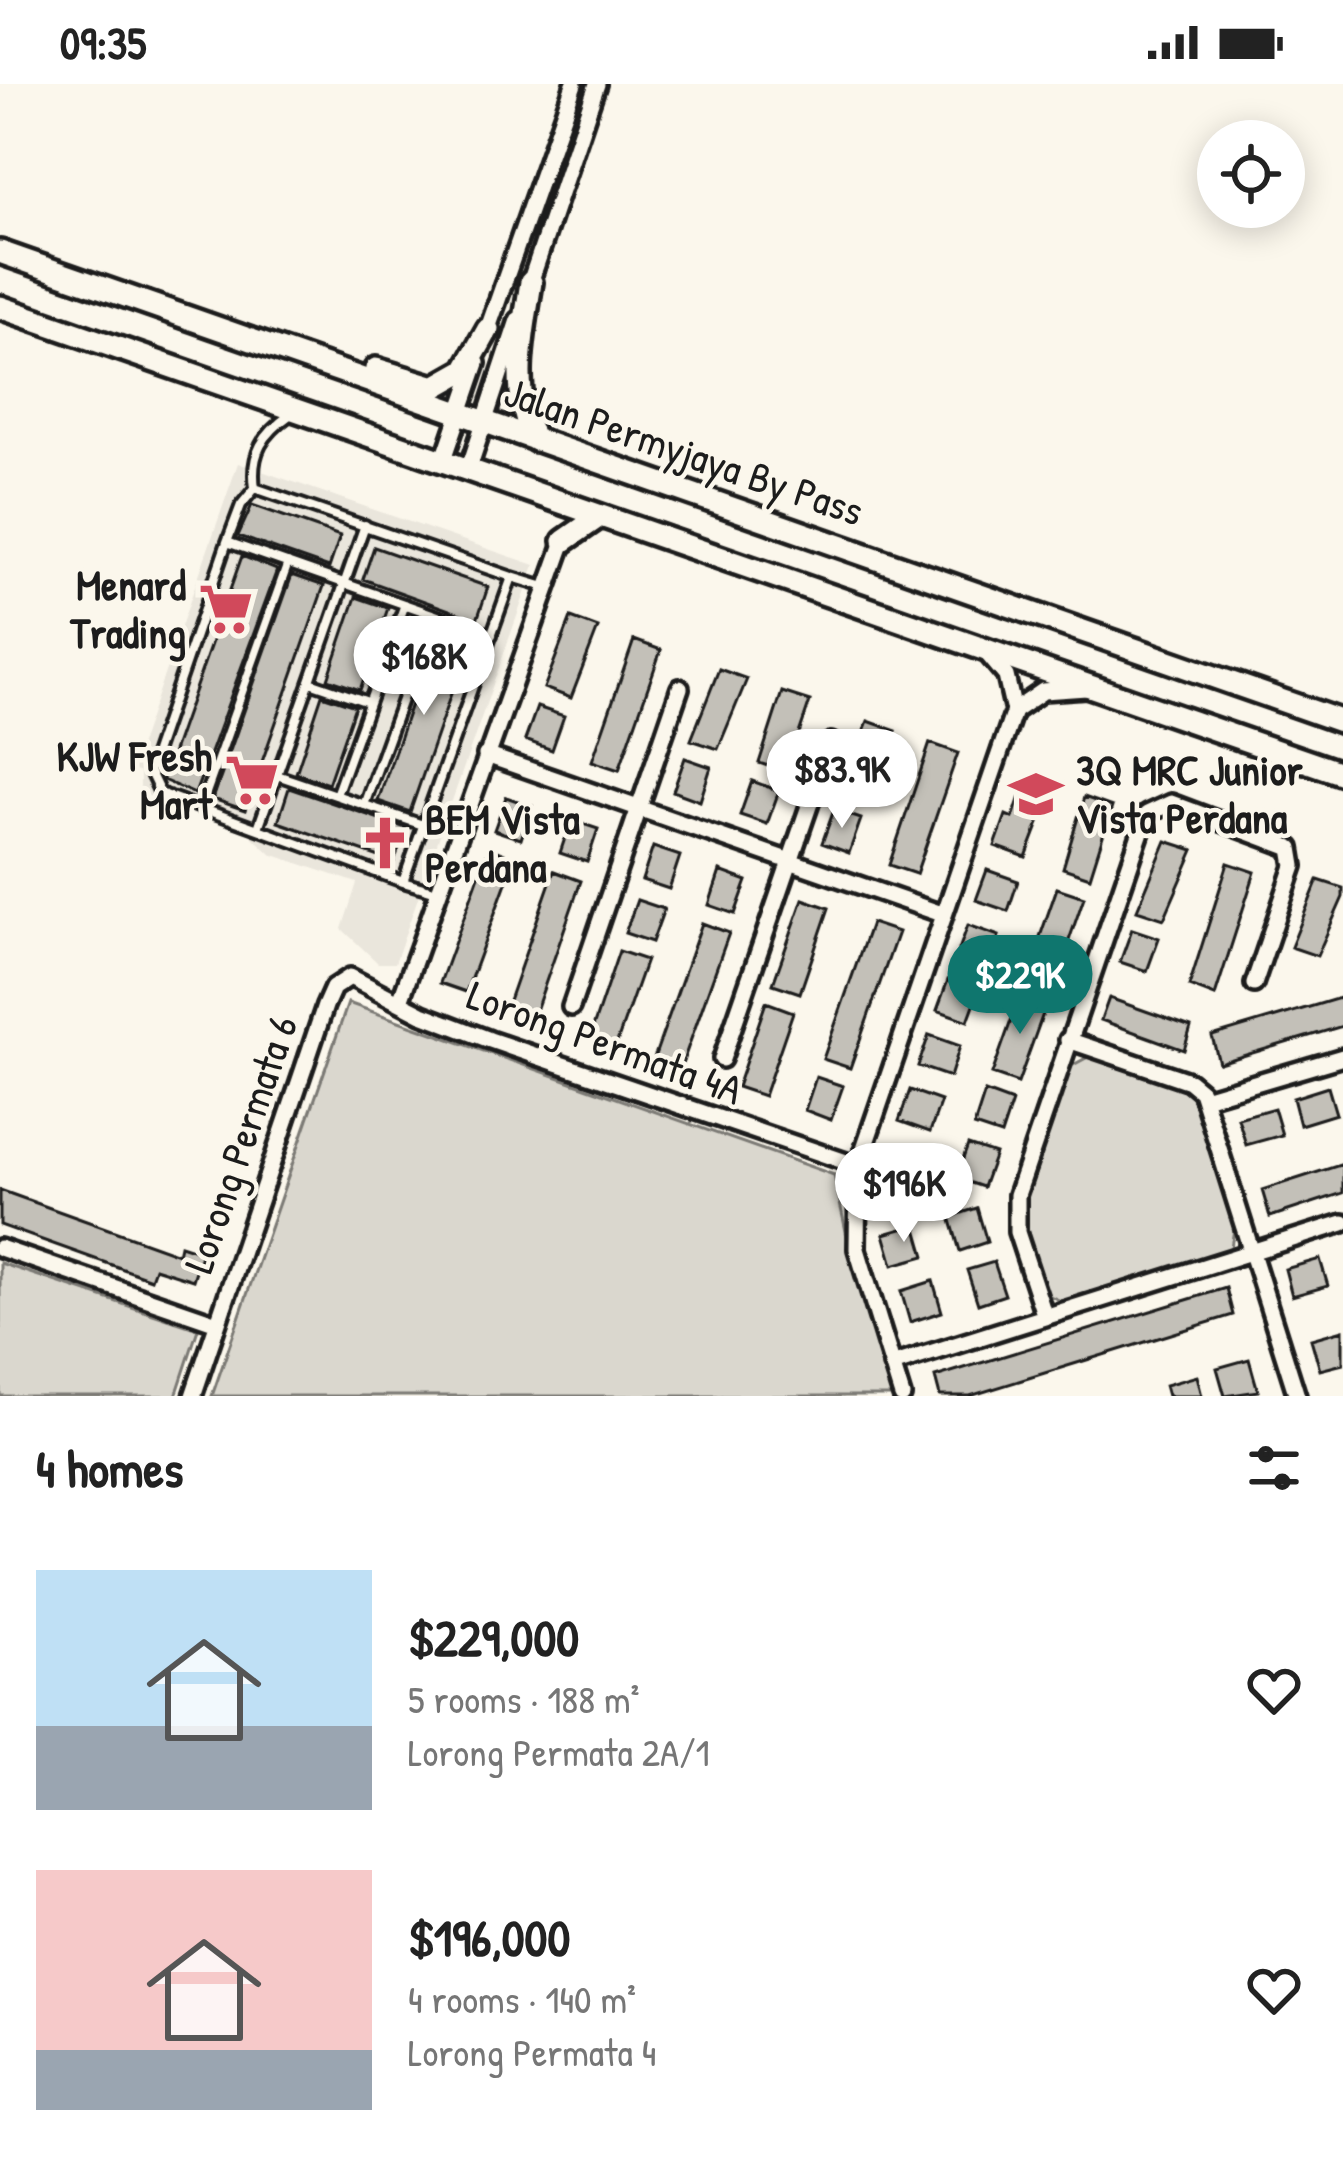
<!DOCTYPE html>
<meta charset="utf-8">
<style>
body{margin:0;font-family:"Patrick Hand",sans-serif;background:#f2f2f2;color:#222;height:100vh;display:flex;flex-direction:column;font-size:45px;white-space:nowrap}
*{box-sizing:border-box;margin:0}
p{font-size:39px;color:#767676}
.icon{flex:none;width:66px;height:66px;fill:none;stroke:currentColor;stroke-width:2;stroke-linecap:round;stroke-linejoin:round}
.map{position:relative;height:1312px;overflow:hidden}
.details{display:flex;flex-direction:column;background:#fff;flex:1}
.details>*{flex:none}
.controls{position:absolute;left:1197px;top:36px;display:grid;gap:24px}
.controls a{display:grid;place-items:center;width:108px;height:108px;border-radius:50%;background:#fff;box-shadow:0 6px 30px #0003;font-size:60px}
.price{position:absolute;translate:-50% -102px;padding:0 27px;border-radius:42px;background:#fff;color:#222;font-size:39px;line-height:78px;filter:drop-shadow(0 3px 6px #0008)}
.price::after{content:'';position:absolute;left:50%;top:72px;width:36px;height:27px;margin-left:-18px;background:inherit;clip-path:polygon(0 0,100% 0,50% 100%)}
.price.active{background:#0f766e;color:#fff}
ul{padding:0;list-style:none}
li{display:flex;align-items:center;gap:36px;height:300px;padding:0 36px}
li span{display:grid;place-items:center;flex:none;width:336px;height:240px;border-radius:0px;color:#555}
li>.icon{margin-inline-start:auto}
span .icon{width:144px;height:144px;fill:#fffc;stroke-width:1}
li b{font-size:51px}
h2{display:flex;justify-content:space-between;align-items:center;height:144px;padding:0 36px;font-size:51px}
.status{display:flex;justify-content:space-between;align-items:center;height:84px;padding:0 60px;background:#fff;direction:ltr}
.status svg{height:33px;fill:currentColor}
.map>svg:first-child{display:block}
.built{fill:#eae6dc}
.green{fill:#dad7ce;stroke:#7b7a75;stroke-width:3}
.building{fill:#c3c0b8;stroke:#1c1c1c;stroke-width:3}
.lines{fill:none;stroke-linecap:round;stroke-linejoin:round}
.service-casing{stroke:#1c1c1c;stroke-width:16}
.minor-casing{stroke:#1c1c1c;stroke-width:24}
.secondary-casing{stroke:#1c1c1c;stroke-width:30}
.service{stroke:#fbf7ec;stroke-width:8}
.minor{stroke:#fbf7ec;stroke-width:15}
.secondary{stroke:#fbf7ec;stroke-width:21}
.labels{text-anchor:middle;stroke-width:9;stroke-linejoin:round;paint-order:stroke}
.street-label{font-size:42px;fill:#1c1c1c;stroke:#fbf7ec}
.poi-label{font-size:42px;font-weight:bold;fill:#1c1c1c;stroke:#fbf7ec;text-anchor:end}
</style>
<div class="status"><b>09:35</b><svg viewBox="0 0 49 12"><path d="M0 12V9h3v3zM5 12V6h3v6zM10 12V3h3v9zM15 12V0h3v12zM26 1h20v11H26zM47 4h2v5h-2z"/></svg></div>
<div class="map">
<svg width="1343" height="1312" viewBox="0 0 1343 1312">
<rect width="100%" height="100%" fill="#fbf7ec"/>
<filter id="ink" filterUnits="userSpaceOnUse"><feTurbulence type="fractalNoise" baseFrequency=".00833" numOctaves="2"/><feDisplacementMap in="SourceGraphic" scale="24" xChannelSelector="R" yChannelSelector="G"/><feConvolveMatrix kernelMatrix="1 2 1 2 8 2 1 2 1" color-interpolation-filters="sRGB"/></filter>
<g filter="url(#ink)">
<path class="built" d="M238,379L535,481L395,879H378L342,845L357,799L271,770L243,744L150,713L140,704V689L131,686Z"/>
<path class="green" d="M348,919L834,1091L852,1176L893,1312H212Z
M1090,972L1181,1003L1196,1017L1234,1145L1231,1163L1218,1173L1068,1220L1041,1208L1021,1139L1025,1101L1062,987Z
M0,1179L198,1245L176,1312H0Z"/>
<path class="building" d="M252,421L340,452L329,484L238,452Z
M374,463L488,503L477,536L363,495Z
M242,472L277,486L195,710L163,696Z
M292,491L324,502L245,726L213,715Z
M356,513L388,524L360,606L328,595Z
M571,534L598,544L571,614L544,604Z
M438,541L471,552L410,728L378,717Z
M634,556L661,566L619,686L592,677Z
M719,585L747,595L718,665L691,656Z
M782,608L810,617L786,688L759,679Z
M322,611L355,622L328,700L296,689Z
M537,623L564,632L552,666L525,656Z
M868,637L896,647L867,716L840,706Z
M930,659L958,669L916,790L889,781Z
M685,674L711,683L700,717L673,707Z
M1026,694L1053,703L1026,773L995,762L1006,731L1013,734Z
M752,697L779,707L767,740L740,731Z
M289,704L406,744L394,778L278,738Z
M506,713L532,722L521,755L494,746Z
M1084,713L1112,723L1090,793L1063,784Z
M834,726L861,735L849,769L822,759Z
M571,736L598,745L587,778L560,769Z
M1166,757L1194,766L1164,835L1137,826Z
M653,763L680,772L669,805L642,796Z
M489,764L515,774L466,908L440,899Z
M1228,779L1255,788L1215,912L1189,902Z
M987,786L1018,797L1008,827L976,816Z
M554,787L581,797L534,932L507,922Z
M720,787L747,797L735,830L709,821Z
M1318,796L1343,804V813L1317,872L1291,863Z
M1057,804L1084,813L1055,897L1028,887Z
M803,815L829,824L800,909L773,900Z
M637,816L664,825L652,858L625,849Z
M702,839L729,849L681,983L654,974Z
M871,839L898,848L850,984L823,975Z
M968,841L999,852L988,882L957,871Z
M1132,845L1159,854L1147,887L1120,878Z
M619,867L646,876L616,961L590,952Z
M948,896L979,907L968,937L937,926Z
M1022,906L1048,916L1018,999L992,990Z
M1343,913V942L1219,979L1212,952Z
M1109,914L1191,943L1184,966L1101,936Z
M766,918L793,928L764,1012L737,1003Z
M929,951L960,962L950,993L918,982Z
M816,993L843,1002L831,1036L805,1026Z
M1328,1003L1336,1030L1300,1041L1293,1014Z
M910,1006L941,1017L930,1048L899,1037Z
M985,1008L1012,1018L1001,1051L974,1042Z
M1274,1024L1282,1051L1246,1061L1238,1034Z
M968,1061L995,1070L983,1103L956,1094Z
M889,1070L922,1073L918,1106L886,1102Z
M1343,1080V1109L1270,1133L1262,1106Z
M0,1106L178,1170L180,1161L202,1168L193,1196L155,1184L151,1195L0,1141Z
M977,1124L987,1158L960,1167L950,1133Z
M916,1141L925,1172L893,1181L884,1150Z
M1320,1175L1328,1202L1292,1212L1285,1185Z
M994,1178L1005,1211L978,1220L967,1186Z
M933,1197L942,1228L910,1238L901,1207Z
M1226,1204L1233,1231L970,1312H940L935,1293Z
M1343,1246V1280L1320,1286L1311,1255Z
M1249,1275L1258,1307L1225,1312L1217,1284Z
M1197,1292L1202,1312H1168L1165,1301Z"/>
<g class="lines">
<defs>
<path id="service" d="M255,404C250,369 263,350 291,330
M227,458L492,551
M512,493L545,503
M310,598L368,618
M277,691L423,741
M336,711L405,520
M364,721L433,530
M201,723L288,479
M258,744L365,441
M403,798L512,493L255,404L241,421L227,458L149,686L160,709L403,798L437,808"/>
<path id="minor" d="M527,208L597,0
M486,250L574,0
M443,378L477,279
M468,387L518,236
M985,567L1006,592L1014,627
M486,671L942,830
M400,917L564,457
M571,923L680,604
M1068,956L1189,997L1201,1007L1297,1312
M722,975L831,658
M1204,1014L1343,973
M0,1164L217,1239
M1045,1233L1017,1148V1111L1147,730L1171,719L1291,764L1294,782L1254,900
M892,1281L1343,1139
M193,1312L325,922L333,904L350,893L422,930L490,956L858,1082
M902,1312L857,1165L858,1082L1014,627L1043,607L1086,604"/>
<path id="secondary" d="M0,168L1343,638
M531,198C523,252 509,305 535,356
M0,223L1343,690
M376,285L435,303L465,286L488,245
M564,457L600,432"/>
</defs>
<use href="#service" class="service-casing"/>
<use href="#minor" class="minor-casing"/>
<use href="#secondary" class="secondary-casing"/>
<use href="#service" class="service"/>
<use href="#minor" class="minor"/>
<use href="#secondary" class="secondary"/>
</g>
</g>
<defs>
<symbol id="supermarket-bare" viewBox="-9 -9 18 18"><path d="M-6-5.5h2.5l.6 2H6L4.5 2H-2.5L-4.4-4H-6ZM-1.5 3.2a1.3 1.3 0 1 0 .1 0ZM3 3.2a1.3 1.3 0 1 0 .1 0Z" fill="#d1495b" stroke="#fbf7ec" stroke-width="2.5" paint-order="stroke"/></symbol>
<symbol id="school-bare" viewBox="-9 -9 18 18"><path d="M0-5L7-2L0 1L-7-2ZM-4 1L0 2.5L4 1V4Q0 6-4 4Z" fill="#d1495b" stroke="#fbf7ec" stroke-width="2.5" paint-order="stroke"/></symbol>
<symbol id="church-bare" viewBox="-9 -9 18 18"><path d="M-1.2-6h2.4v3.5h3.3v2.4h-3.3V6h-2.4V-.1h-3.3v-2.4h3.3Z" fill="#d1495b" stroke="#fbf7ec" stroke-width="2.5" paint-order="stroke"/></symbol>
</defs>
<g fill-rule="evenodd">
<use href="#supermarket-bare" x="188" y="487" width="76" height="76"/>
<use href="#supermarket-bare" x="214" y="658" width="76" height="76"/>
<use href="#school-bare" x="998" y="672" width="76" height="76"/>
<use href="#church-bare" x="347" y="721" width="76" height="76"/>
</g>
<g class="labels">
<g class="street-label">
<text transform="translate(684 367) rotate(19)" y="15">Jalan Permyjaya By Pass</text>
<text transform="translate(605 958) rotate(20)" y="15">Lorong Permata 4A</text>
<text transform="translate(240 1060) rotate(-71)" y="15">Lorong Permata 6</text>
</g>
<g class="poi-label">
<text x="186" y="516">Menard<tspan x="186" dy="48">Trading</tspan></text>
<text x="212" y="687">KJW Fresh<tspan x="212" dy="48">Mart</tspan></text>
<text x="1076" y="701" text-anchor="start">3Q MRC Junior<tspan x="1076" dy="48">Vista Perdana</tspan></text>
<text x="425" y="750" text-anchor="start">BEM Vista<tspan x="425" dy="48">Perdana</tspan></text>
</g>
</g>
</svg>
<div class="controls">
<a><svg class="icon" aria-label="locate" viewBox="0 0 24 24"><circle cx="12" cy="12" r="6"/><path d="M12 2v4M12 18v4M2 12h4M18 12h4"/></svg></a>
</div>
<b class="price" style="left:424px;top:634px">$168K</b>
<b class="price" style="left:842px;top:747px">$83.9K</b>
<b class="price active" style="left:1020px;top:953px">$229K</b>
<b class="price" style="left:904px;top:1161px">$196K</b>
</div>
<section class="details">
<h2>4 homes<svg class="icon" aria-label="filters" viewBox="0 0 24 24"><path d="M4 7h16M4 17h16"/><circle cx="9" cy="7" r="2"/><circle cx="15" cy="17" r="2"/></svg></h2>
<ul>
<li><span style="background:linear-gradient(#bfe0f5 65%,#9aa5b1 0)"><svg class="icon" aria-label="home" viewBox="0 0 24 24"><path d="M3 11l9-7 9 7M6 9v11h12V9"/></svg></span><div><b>$229,000</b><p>5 rooms · 188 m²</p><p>Lorong Permata 2A/1</p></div><svg class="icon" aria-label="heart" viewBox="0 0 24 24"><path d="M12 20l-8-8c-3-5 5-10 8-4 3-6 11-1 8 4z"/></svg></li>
<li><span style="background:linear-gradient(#f6c9c9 75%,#9aa5b1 0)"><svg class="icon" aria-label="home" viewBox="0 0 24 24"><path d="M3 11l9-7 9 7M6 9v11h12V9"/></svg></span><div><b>$196,000</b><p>4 rooms · 140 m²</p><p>Lorong Permata 4</p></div><svg class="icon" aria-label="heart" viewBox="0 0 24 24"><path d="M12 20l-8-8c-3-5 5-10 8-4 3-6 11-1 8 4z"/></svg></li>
</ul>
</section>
